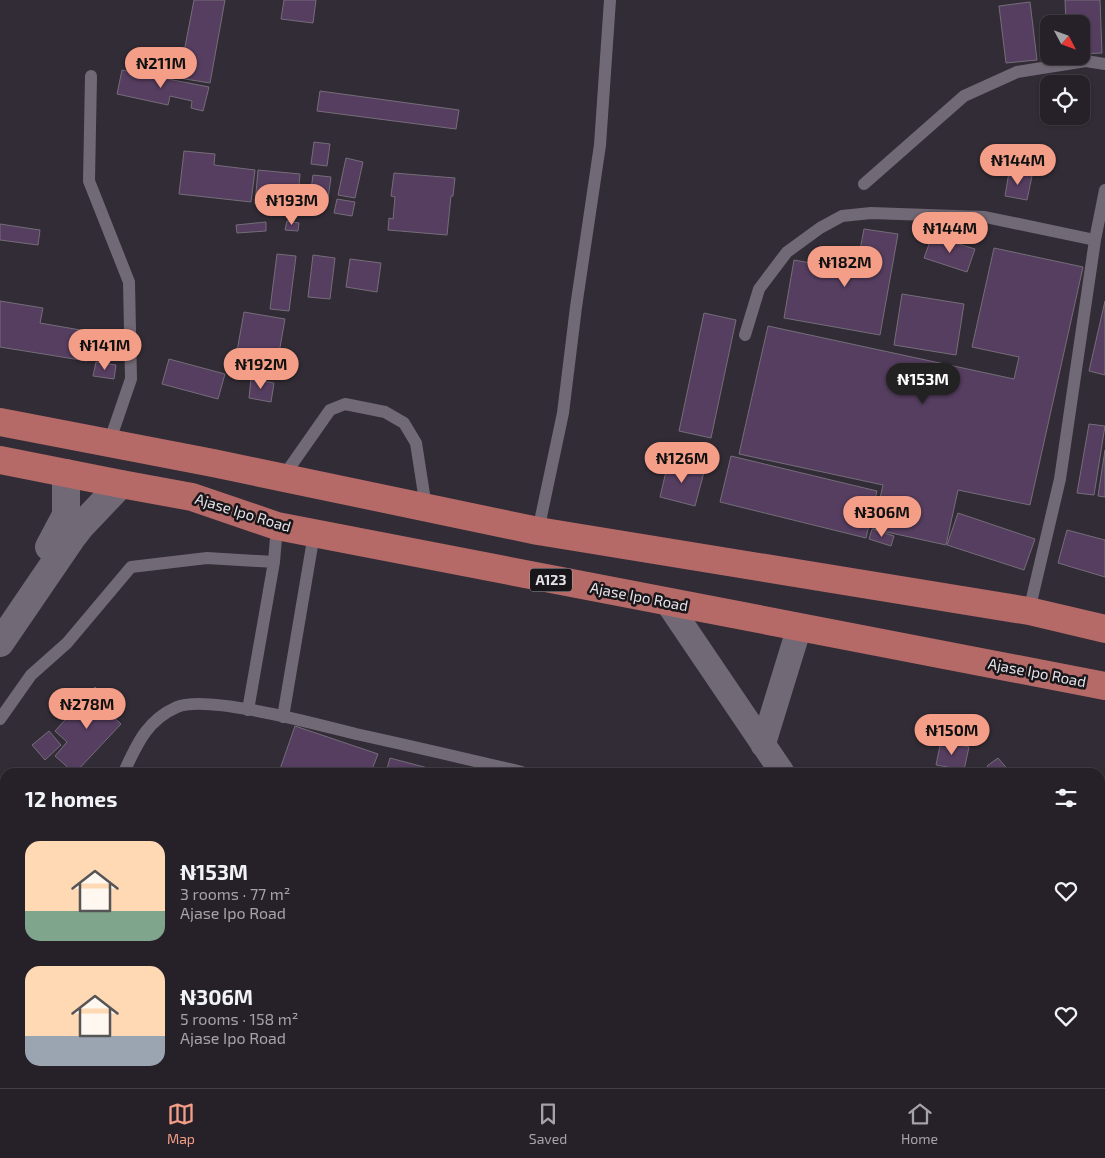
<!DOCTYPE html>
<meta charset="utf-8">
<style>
body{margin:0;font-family:"Exo 2",sans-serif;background:#322e34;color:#f1f3f6;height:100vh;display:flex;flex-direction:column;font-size:19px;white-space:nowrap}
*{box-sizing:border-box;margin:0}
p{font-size:16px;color:#a4a3a8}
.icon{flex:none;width:28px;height:28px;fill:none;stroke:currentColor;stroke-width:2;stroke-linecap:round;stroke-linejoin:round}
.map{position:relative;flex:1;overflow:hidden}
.details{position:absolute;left:0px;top:768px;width:1105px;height:321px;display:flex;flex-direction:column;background:#262128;border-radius:15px 15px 0 0;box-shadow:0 1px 4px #0004,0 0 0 1px #423e45}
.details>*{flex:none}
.needle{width:32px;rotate:131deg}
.controls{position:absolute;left:1040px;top:15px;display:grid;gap:10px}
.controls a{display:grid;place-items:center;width:50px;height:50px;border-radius:10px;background:#262128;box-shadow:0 1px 4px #0004,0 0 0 1px #423e45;font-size:25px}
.price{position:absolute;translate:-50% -42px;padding:0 11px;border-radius:18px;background:#f49e88;color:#111;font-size:16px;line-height:32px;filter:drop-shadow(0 1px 2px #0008)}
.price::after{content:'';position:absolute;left:50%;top:30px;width:15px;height:11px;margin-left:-8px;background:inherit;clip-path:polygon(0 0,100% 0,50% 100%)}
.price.selected{background:#222;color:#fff}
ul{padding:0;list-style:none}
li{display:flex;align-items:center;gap:15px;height:125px;padding:0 25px}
li span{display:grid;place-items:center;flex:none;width:140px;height:100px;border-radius:15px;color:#555}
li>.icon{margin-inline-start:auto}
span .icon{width:60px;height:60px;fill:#fffc;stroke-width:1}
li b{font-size:21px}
h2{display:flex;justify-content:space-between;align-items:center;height:60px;padding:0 25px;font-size:21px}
.tabs{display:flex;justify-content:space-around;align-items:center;height:70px;border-top:1px solid #423e45;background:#262128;font-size:14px;color:#a4a3a8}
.tabs a{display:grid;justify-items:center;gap:2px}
.tabs .selected{color:#f49e88}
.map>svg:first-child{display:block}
.building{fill:#563e60;stroke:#756d79}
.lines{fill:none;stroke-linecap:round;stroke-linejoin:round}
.service{stroke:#716975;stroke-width:12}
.minor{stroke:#716975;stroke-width:25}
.tertiary{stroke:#716975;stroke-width:28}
.trunk{stroke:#b56a68;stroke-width:28}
.labels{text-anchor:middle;stroke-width:5;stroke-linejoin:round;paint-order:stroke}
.shield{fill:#19161a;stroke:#a8a4aa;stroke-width:1}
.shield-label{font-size:14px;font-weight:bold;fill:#e5e1e8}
.street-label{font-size:15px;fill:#e5e1e8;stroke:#19161a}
</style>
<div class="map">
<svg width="1105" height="1088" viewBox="0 0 1105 1088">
<rect width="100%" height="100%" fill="#322c36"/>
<path class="building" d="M194,0H225L210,83L179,78Z
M284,0H316L313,23L281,19Z
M1065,0H1100L1102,53L1081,54V24H1066Z
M1030,2L1037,60L1006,63L999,6Z
M122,70L209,87L203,111L191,108L192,101L170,96L168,105L117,94Z
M320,91L459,110L456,129L317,111Z
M314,142L330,144L327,166L311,164Z
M184,151L215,154L214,165L255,170L251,202L179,194Z
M346,158L363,162L355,198L338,195Z
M258,170L300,174L297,208L255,204Z
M1009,172L1032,176L1027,200L1005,196Z
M394,173L455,178L453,196H451L447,235L388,230L389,218L393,219L395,197L391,196Z
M313,175L331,177L328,199L310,197Z
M337,199L355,202L352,216L334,213Z
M287,221L299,223L298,231L285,230Z
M266,222V231L237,233L236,225Z
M0,224L40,230L38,245L0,240Z
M864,229L898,234L880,335L784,318L794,260L856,271Z
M932,236L975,249L967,272L924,258Z
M994,248L1083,267L1030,505L958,490L946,545L873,529L883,485L739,454L768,326L1014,379L1019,357L972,347Z
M277,254L296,256L289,311L270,309Z
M313,255L335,258L330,299L308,297Z
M350,259L381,263L377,292L346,287Z
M902,294L964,304L956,355L894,345Z
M0,301L43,308L40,323L92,332L87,361L0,347Z
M1105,301V375L1089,371Z
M244,312L285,319L275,376L234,368Z
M704,313L736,320L711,438L679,431Z
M169,359L225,374L218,399L162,384Z
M96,362L116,365L114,379L93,376Z
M251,379L274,383L271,402L249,398Z
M1089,424L1105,426L1094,495L1077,493Z
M1105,450V497L1098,496Z
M731,456L877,491L866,538L720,502Z
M668,463L704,472L695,506L660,497Z
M958,513L1035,539L1024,570L947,545Z
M872,529L894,536L891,546L869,539Z
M1067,530L1105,540V577L1058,563Z
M95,687L117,708L111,715L121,724L76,772H73L55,756L67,742L55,731Z
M295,726L378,754L371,772H290L280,769Z
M49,731L61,745L45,760L32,745Z
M941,741L969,747L964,770L936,765Z
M390,758L443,772H386Z
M998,758L1010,772H992L987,766Z
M1105,883V912L1100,910V895Z
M297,1084H325L320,1088H292Z
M709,1084H728L732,1088H705Z
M773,1084H808L811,1088H767Z
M831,1084H868L863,1088H834Z
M927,1084H949L952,1088H921Z
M983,1084H995L997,1088H974Z"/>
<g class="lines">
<path class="service" d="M91,76L89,181L129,282L131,379L109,443
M864,184L964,96L1017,72L1086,61L1105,64
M745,335L759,289L787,252L820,228L842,216L871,213L985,217L1095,240
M283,477L330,410L345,404L385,412L404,423L416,443L426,507
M538,531L563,413L576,307L600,145L610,0
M1029,611L1060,479L1095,240L1105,190
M248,710L274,562L277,526
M283,717L314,534
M0,719L31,675L67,643L131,567L207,558L274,562
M124,772C137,744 147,720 177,707C207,694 320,725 356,734C411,746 467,759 522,772
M0,811L5,815
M366,1088L371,1084"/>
<path class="minor" d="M667,602L782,772
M763,745L799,628
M1100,1012L1105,1013
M1040,1084L1044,1088
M678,1088L683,1084"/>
<path class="tertiary" d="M49,547L66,515V473
M0,643L71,539L81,526L121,484"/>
<path class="trunk" d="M0,422L213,463L538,531L1029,611L1105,629
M0,460L121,484L192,497L277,526L1105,686"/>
</g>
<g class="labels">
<rect class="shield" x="530" y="568.5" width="42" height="23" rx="4"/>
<g class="shield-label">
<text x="551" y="585">A123</text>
</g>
<g class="street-label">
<text transform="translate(243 513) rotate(17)" y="5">Ajase Ipo Road</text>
<text transform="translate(639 597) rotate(11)" y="5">Ajase Ipo Road</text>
<text transform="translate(1037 673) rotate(11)" y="5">Ajase Ipo Road</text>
</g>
</g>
</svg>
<div class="controls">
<a><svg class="needle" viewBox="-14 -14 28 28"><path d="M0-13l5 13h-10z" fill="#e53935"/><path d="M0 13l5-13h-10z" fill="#a4a3a8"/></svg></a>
<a><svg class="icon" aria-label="locate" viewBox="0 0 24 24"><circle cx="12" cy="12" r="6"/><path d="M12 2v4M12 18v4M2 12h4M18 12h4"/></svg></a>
</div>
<b class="price" style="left:161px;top:89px">₦211M</b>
<b class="price" style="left:1018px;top:186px">₦144M</b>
<b class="price" style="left:292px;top:226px">₦193M</b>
<b class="price" style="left:950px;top:254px">₦144M</b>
<b class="price" style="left:845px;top:288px">₦182M</b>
<b class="price" style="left:105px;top:371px">₦141M</b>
<b class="price" style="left:261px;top:390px">₦192M</b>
<b class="price selected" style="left:923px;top:405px">₦153M</b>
<b class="price" style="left:682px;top:484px">₦126M</b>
<b class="price" style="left:882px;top:538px">₦306M</b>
<b class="price" style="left:87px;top:730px">₦278M</b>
<b class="price" style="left:952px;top:756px">₦150M</b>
<section class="details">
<h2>12 homes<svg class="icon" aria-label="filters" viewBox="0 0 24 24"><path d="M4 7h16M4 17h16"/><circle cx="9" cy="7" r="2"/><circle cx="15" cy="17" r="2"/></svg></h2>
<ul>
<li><span style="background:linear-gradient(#ffd9b3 70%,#7fa58c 0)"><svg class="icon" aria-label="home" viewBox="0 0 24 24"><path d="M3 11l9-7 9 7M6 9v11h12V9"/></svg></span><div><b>₦153M</b><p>3 rooms · 77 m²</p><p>Ajase Ipo Road</p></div><svg class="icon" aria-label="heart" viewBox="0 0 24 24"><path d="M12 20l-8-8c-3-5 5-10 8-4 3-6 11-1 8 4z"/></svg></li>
<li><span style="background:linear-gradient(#ffd9b3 70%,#9aa5b1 0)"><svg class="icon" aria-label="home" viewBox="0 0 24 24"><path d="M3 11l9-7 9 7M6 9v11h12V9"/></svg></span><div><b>₦306M</b><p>5 rooms · 158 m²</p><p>Ajase Ipo Road</p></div><svg class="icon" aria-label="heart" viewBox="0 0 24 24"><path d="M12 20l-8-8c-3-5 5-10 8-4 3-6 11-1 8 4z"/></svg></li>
</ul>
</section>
</div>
<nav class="tabs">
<a class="selected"><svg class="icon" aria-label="map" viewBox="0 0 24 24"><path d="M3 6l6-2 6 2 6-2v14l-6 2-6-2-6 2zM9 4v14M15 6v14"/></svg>Map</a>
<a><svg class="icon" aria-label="saved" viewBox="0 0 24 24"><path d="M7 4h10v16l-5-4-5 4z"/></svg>Saved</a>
<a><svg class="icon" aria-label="home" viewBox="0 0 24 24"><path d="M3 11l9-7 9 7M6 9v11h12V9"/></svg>Home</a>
</nav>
